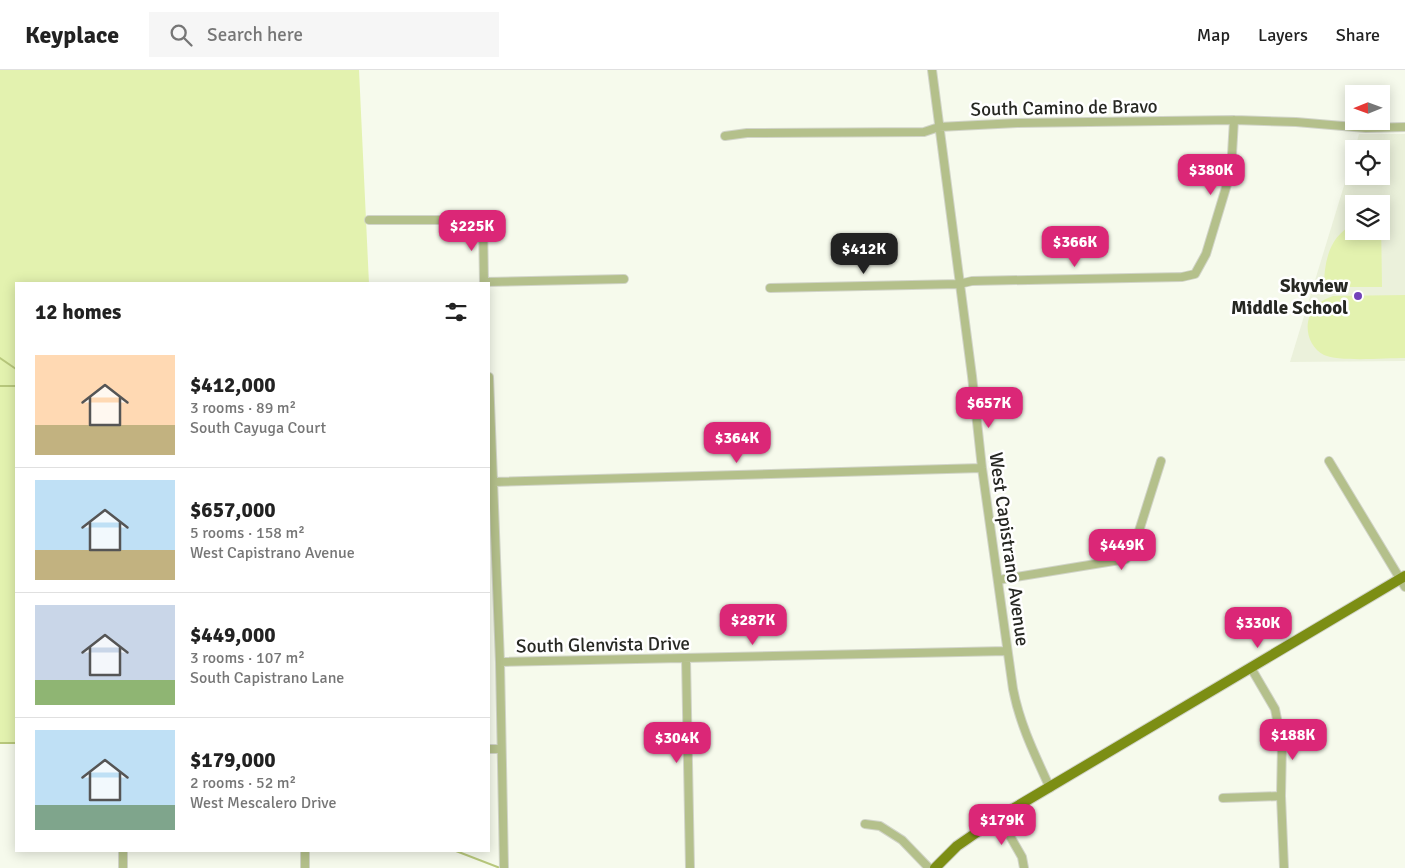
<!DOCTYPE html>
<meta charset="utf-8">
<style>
body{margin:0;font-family:Signika,sans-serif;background:#f6f6f6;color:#222;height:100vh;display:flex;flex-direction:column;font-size:19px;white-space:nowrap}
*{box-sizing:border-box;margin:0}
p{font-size:16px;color:#767676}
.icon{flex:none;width:28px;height:28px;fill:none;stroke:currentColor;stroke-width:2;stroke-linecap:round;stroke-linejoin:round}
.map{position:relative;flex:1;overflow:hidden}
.drawer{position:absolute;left:15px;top:212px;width:475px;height:570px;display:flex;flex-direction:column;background:#fff;border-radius:0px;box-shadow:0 2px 12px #0003}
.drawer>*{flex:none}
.needle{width:32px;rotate:269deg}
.controls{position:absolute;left:1345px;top:15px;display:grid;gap:10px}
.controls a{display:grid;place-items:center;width:45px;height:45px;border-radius:0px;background:#fff;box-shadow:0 2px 12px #0003;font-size:25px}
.price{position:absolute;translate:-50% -42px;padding:0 11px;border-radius:10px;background:#db2777;color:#fff;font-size:16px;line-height:32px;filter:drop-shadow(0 1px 2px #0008)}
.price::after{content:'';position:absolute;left:50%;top:30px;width:15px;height:11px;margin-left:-8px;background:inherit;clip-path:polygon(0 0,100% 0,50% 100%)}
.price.selected{background:#222;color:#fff}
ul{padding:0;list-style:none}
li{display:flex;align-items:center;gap:15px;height:125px;padding:0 20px}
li+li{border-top:1px solid #e0e0e0}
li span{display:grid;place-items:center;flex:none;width:140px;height:100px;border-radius:0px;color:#555}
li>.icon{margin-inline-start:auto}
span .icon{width:60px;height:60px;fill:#fffc;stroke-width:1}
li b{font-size:21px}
h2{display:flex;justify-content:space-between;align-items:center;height:60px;padding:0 20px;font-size:21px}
header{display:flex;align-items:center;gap:30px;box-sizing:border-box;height:70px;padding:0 25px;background:#fff;border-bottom:1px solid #e0e0e0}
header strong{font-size:24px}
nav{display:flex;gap:28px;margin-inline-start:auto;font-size:18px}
.search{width:350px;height:45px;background:#f6f6f6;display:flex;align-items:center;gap:12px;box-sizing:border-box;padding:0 18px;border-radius:0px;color:#767676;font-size:19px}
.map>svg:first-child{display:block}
.built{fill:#ebf1db;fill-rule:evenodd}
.green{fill:#e3f2af}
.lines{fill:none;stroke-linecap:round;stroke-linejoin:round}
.stream{stroke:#b8c87c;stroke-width:2}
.minor-casing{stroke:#d1d4c8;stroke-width:10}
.major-casing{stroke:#d1d4c8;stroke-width:12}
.minor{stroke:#b4c08b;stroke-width:8}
.major{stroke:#7c8e14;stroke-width:10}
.poi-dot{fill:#7242b9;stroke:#fff;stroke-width:2}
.labels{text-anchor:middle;stroke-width:5;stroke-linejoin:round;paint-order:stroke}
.street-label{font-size:19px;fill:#272823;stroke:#fff}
.poi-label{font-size:19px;font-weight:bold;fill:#272823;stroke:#fff;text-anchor:end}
</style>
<header>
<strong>Keyplace</strong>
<div class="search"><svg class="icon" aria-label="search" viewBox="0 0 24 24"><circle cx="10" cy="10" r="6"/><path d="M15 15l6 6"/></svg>Search here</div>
<nav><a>Map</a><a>Layers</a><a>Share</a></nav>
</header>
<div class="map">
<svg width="1405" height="798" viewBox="0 0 1405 798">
<rect width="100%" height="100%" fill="#f6faec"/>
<path class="built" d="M1359,64H1405V291L1290,292L1354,83V106H1381V79H1355ZM1354,134H1381V161H1354Z"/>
<path class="green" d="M0,0H359L369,214H16V673H0Z
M1381,149L1382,217H1324C1324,192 1329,166 1354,154V161H1381Z
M1405,225V288C1386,288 1339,292 1324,285C1312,279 1306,265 1308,252C1310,238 1321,230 1333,226Z"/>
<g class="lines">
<path class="stream" d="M0,288L16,299
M0,316H16
M0,673H16
M456,781L500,798"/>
<defs>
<path id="minor" d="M932,0L972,306L982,398L1013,619C1020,655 1035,685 1050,718
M725,66L747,63L924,62L939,57L1017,53L1234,50L1296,52L1366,58L1405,57
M369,150H483L484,214
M484,212L624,209
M770,218L959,214L972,211L1182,207L1195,204L1206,184L1231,101L1234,50
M489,307L500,592L504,798
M1329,391L1405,517
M493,412L982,398
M998,510L1126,489L1133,480L1161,391
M686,589L690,798
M500,592L1007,581
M1251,598L1275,639L1282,674L1281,726L1284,798
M489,679H501
M1223,728L1281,726
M999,747L1022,787L1024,798
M865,754L880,756L902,770L929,798
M123,781V798
M305,781V798"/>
<path id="major" d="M935,798L957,776L999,747L1405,506"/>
</defs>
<use href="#minor" class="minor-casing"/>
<use href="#major" class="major-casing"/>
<use href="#minor" class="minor"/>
<use href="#major" class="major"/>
</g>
<circle class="poi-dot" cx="1358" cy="226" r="5"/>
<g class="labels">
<g class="street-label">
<text transform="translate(1064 37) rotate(-1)" y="7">South Camino de Bravo</text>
<text transform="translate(1010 479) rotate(82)" y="7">West Capistrano Avenue</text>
<text transform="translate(603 574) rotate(-1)" y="7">South Glenvista Drive</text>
</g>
<g class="poi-label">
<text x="1348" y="222">Skyview<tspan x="1348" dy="22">Middle School</tspan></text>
</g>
</g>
</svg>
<div class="controls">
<a><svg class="needle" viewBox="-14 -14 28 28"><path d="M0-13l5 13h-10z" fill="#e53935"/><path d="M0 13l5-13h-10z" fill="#767676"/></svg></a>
<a><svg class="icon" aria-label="locate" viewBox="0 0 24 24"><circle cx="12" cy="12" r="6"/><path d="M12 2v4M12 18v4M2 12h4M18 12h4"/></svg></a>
<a><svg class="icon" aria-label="layers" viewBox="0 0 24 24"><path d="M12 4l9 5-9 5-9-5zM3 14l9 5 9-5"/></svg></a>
</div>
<b class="price" style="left:1211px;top:126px">$380K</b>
<b class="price" style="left:472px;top:182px">$225K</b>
<b class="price" style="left:1075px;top:198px">$366K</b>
<b class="price selected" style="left:864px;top:205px">$412K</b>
<b class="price" style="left:989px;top:359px">$657K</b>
<b class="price" style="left:737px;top:394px">$364K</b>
<b class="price" style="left:1122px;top:501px">$449K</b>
<b class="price" style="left:753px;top:576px">$287K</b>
<b class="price" style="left:1258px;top:579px">$330K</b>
<b class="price" style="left:1293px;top:691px">$188K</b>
<b class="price" style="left:677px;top:694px">$304K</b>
<b class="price" style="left:1002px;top:776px">$179K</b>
<section class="drawer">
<h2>12 homes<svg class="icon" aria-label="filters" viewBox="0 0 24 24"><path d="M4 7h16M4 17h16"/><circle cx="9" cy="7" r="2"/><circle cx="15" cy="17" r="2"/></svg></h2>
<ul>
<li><span style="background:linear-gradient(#ffd9b3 70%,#c2b280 0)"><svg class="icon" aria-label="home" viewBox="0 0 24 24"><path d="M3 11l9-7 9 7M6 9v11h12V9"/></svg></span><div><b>$412,000</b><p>3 rooms · 89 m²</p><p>South Cayuga Court</p></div></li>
<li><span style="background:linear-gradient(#bfe0f5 70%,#c2b280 0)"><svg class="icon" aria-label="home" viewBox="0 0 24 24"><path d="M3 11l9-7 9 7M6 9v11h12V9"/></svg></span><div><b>$657,000</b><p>5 rooms · 158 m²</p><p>West Capistrano Avenue</p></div></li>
<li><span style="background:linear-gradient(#c9d6e8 75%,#8fb573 0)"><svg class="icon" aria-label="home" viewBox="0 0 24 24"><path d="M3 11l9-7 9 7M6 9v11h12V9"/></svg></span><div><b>$449,000</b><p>3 rooms · 107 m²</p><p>South Capistrano Lane</p></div></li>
<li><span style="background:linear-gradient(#bfe0f5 75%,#7fa58c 0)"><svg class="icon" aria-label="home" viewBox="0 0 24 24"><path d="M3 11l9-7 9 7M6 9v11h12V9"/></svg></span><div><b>$179,000</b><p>2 rooms · 52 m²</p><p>West Mescalero Drive</p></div></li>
</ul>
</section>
</div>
